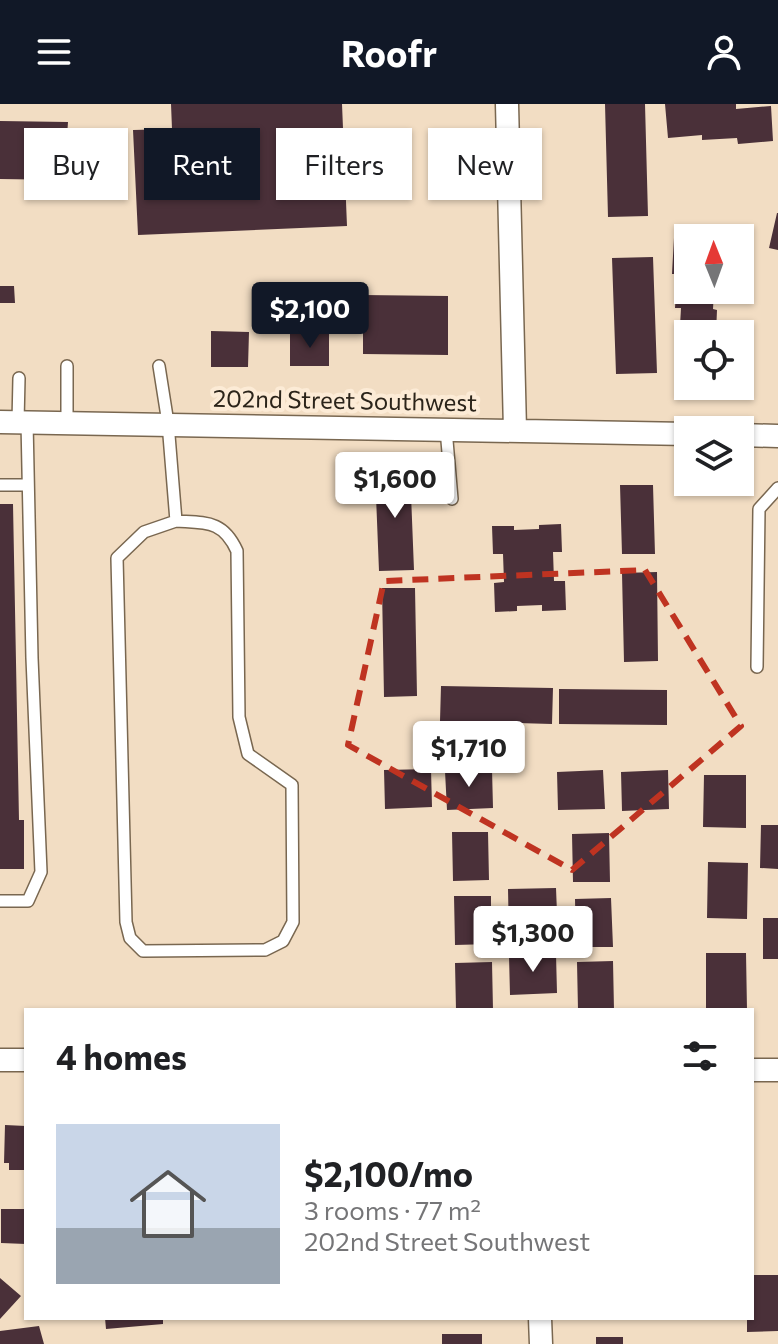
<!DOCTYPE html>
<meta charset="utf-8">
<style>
body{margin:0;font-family:Commissioner,sans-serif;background:#f2f2f2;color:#202124;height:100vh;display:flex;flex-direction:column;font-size:30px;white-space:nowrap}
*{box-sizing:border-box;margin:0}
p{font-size:26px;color:#757577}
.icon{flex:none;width:44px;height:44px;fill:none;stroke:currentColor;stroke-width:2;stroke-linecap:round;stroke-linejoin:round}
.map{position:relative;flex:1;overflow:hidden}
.side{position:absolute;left:24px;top:904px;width:730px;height:312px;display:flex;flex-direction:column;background:#fff;border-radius:0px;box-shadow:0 2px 6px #0004}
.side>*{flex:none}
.guide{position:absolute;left:24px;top:24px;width:730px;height:72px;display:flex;gap:16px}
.needle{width:52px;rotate:359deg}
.tools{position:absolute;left:674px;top:120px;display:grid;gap:16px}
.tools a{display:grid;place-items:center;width:80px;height:80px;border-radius:0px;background:#fff;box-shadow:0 2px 6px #0004;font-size:40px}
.price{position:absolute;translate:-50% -68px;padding:0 18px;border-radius:8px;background:#fff;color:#222;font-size:26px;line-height:52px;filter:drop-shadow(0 2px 4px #0008)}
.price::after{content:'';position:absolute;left:50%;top:48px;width:24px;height:18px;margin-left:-12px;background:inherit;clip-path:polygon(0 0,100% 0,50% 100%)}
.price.selected{background:#111827;color:#fff}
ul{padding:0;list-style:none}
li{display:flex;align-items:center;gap:24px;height:200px;padding:0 32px}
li+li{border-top:2px solid #e0e0e0}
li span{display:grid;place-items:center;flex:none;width:224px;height:160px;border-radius:0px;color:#555}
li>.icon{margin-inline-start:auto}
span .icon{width:96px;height:96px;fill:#fffc;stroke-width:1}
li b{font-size:34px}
h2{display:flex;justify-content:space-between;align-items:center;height:96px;padding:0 32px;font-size:34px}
.pill{padding:0 28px;border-radius:0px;background:#fff;box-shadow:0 2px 6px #0004;font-size:28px;line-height:72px}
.pill.selected{background:#111827;color:#fff}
header{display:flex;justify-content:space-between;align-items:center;height:104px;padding:0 32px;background:#111827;color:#fff;font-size:36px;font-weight:700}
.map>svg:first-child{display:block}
.building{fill:#4a3039}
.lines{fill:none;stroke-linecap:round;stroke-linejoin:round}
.lane-casing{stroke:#796750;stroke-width:14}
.street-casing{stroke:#796750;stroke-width:25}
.lane{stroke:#fff;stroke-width:11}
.street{stroke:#fff;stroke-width:22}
.marked{fill:none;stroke:#bf3321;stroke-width:6;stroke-dasharray:16 10;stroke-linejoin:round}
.labels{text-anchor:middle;stroke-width:8;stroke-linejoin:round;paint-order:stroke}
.street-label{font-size:24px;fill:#2b241a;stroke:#fcebd6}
</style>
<header><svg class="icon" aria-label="menu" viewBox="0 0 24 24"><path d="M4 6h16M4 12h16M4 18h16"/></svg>Roofr<svg class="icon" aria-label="person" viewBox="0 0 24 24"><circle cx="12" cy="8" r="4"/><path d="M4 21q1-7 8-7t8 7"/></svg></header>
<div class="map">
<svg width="778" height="1240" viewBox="0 0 778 1240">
<rect width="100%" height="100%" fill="#f2ddc3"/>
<path class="building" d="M171,0H342L347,122L138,131L133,26L172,25Z
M605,0H645L648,112L608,113Z
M665,0H736V5L771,2L773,37L738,40L737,34L702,36V31L668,34Z
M0,17L68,18L64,76L0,75Z
M777,109H778V146L769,144Z
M674,134L688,135V186H714L713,205L717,206L716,230H688V274H683L685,239H679L681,204H675L677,170H672Z
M653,153L657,269L616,270L612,154Z
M0,182H14L15,199H0Z
M363,191L448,192V251L363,250Z
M211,227L249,228L248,263H211Z
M290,230H329V262H290Z
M410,365L414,466L379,467L375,367Z
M620,381H653L655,450H622Z
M0,400H13L19,716H24V765H0Z
M561,420L562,448H553L554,477H565L566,506L542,507V501L517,502V507L495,508L494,479L504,478L503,450H493L492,422H514V426L539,425V421Z
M657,468L658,557L624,558L622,469Z
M382,484H415L417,592L384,593Z
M441,582L553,584L552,620L440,617Z
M559,585L667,586V621L559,620Z
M431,665L432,703L385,705L384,666Z
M492,665L493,704L447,706L445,667Z
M603,666L605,705L558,706L557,668Z
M668,666L669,705L622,707L621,668Z
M704,671H746V724L703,723Z
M761,721H778V765L760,764Z
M452,728H488L489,776L453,777Z
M609,729L610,778H573L572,730Z
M708,758L748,759L747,815L707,814Z
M556,784L558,834L509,836L508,785Z
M454,792H491V840L455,841Z
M611,794L613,843H576L575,795Z
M763,814H778V855H763Z
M706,849H746L747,906H706Z
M556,850L557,889L510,891L509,852Z
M613,857L614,906H578L577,858Z
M492,858L493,906H456L455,859Z
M5,1021L26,1022V1066H9V1059H4Z
M1,1105H26V1140L1,1139Z
M752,1171H778V1227L747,1228V1214H752Z
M0,1174L21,1192L0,1215Z
M105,1214H163V1220L106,1225Z
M39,1222L44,1240H0V1227Z
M442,1230H482V1240H442Z
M596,1233H623V1240H596Z"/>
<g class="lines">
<defs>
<path id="lane" d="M159,262L168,319L176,417
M18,318L19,274
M67,318V262
M446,325L452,395
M0,381H28
M176,417C206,419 223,416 237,447L239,613L248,650L292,681L293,818L283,837L265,846L143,847L130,834L126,818L117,454L144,428Z
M757,563L759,405L778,384
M0,797H28L41,768L32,554L27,318"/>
<path id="street" d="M507,0L515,326
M0,318L688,330
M740,331L778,332
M0,956H26
M752,966H778
M540,1214L541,1240"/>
</defs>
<use href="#lane" class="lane-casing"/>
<use href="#street" class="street-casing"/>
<use href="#lane" class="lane"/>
<use href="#street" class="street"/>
</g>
<path class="marked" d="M645,466L741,622L572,766L348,641L384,477Z"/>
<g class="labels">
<g class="street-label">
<text transform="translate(345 297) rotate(1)" y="8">202nd Street Southwest</text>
</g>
</g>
</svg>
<div class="tools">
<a><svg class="needle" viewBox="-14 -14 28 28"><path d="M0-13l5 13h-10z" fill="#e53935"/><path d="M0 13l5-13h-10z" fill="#757577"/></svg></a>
<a><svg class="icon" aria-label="locate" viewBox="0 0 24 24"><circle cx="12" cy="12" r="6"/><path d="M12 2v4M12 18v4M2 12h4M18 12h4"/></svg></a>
<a><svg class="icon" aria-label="layers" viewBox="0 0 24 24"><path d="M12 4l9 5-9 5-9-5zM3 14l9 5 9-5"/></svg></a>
</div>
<b class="price selected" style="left:310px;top:246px">$2,100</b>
<b class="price" style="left:395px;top:416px">$1,600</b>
<b class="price" style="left:469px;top:685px">$1,710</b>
<b class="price" style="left:533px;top:870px">$1,300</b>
<div class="guide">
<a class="pill">Buy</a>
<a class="pill selected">Rent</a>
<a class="pill">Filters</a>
<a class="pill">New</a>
</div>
<section class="side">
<h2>4 homes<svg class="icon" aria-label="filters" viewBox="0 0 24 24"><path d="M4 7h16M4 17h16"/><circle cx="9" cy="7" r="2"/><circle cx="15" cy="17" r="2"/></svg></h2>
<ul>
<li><span style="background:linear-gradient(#c9d6e8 65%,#9aa5b1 0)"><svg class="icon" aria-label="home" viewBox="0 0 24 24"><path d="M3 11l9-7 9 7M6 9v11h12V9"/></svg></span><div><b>$2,100/mo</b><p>3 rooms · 77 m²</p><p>202nd Street Southwest</p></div></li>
</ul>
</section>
</div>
